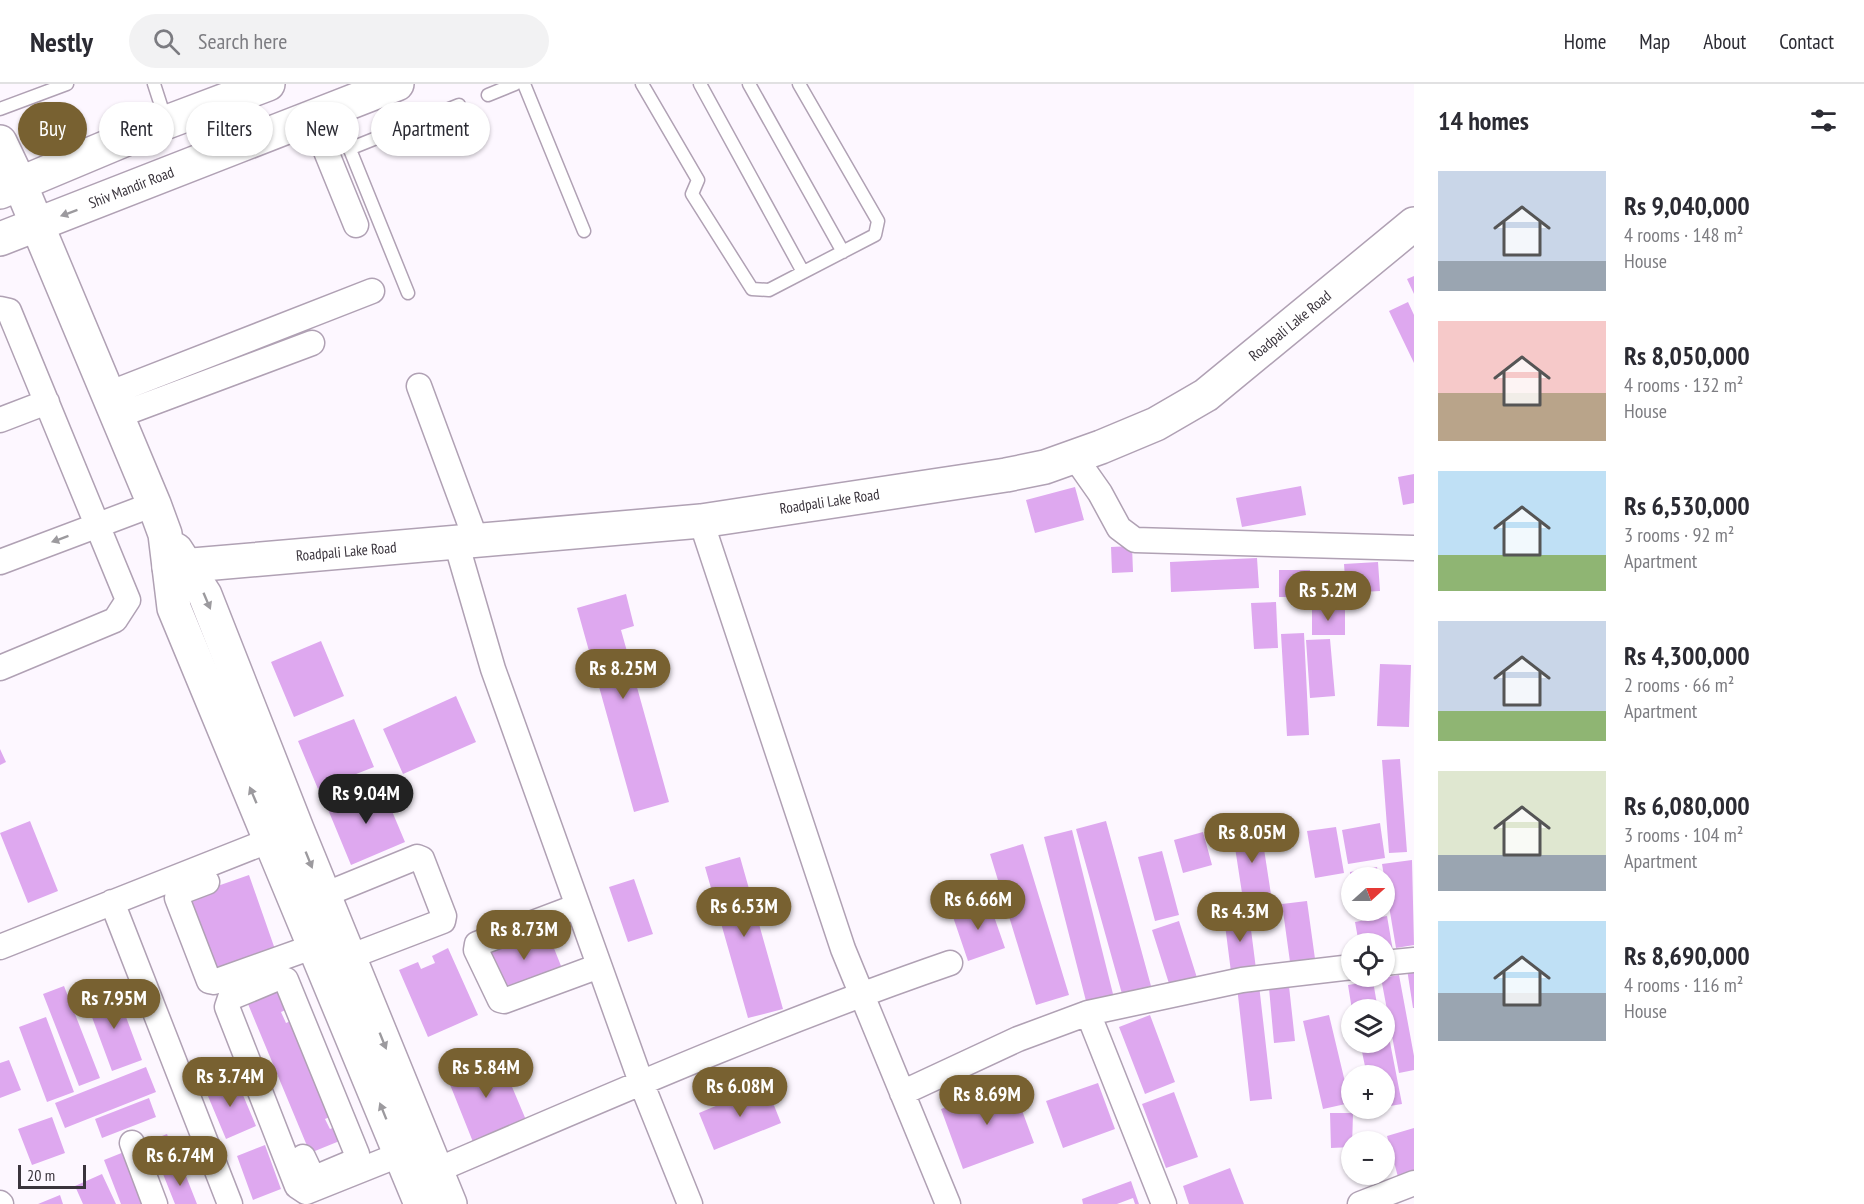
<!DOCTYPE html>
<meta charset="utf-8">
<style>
body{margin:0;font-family:"PT Sans Narrow",sans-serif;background:#f2f2f3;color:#2b2b33;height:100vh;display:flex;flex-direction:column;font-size:22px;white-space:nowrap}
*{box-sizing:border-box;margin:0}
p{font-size:20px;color:#7c7c81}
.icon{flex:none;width:33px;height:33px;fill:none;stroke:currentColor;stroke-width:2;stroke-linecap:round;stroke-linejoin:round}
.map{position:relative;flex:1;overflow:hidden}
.drawer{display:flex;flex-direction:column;background:#fff;width:450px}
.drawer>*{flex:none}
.guide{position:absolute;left:18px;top:18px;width:570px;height:54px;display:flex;gap:12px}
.needle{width:39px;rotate:69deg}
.tools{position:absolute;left:1341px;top:783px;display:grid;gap:12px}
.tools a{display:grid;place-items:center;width:54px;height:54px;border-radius:50%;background:#fff;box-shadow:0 2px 4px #0004;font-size:30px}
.scale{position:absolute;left:18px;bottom:15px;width:68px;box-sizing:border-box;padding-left:6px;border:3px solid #3a343c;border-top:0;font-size:16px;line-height:21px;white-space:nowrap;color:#3a343c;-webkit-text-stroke:4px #fdf7ff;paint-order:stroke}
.price{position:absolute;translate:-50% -51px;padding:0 14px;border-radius:21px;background:#786131;color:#fff;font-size:20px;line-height:39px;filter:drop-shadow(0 2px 3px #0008)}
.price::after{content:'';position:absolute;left:50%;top:36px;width:18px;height:14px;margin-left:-9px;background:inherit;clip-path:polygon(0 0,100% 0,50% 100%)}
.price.active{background:#222;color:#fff}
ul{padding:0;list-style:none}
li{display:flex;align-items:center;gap:18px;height:150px;padding:0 24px}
li span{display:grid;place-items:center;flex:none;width:168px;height:120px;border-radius:0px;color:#555}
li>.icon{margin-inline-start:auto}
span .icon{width:72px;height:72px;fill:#fffc;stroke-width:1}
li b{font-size:26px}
h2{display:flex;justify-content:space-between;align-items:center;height:72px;padding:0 24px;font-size:26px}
.chip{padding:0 21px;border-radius:27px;background:#fff;box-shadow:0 2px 4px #0004;font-size:21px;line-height:54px}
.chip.active{background:#786131;color:#fff}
header{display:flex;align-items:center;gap:36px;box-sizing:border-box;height:84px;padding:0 30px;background:#fff;border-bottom:2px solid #e1e1e2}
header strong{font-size:28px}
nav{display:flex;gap:33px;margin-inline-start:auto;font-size:21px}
.search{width:420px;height:54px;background:#f2f2f3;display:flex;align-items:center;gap:15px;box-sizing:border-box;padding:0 21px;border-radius:33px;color:#7c7c81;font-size:22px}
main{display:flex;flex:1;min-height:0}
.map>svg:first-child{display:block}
.building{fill:#dea8ef}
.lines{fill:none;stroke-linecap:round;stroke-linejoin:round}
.lane-casing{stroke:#b0a1b4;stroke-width:15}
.street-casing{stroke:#b0a1b4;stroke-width:27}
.secondary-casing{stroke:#b0a1b4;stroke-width:36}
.lane{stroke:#fff;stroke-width:12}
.street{stroke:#fff;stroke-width:24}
.secondary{stroke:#fff;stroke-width:33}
.oneway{fill:#9c9a9e}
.labels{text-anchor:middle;stroke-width:6;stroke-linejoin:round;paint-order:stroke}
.street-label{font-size:15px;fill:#3a343c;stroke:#fdf7ff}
</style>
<header>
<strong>Nestly</strong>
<div class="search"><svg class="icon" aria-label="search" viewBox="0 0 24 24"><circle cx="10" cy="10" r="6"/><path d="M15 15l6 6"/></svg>Search here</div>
<nav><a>Home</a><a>Map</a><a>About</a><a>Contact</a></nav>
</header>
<main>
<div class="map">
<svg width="1414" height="1120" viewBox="0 0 1414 1120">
<rect width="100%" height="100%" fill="#fdf7ff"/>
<path class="building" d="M1414,192V210L1407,195Z
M1408,218L1414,231V279L1389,227Z
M1414,390V419L1403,421L1398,393Z
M1301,402L1306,431L1242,443L1236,414Z
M1075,403L1084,436L1035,449L1026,416Z
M1132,462L1133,488L1112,489L1111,463Z
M1257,474L1259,504L1171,508L1170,478Z
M1378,478L1380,507L1346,509L1344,480Z
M1279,486H1310V513H1279Z
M626,510L634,542L621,546L669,718L634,728L577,524Z
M1276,518L1278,564L1254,565L1251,519Z
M1312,524L1345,525V551H1312Z
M1304,549L1309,651L1287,652L1281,550Z
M1330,555L1335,612L1310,614L1306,556Z
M321,557L344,612L294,633L271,578Z
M1380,580L1411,581L1409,643L1377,642Z
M456,612L476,658L403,690L383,645Z
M354,635L374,683L318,705L298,657Z
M0,665L6,678L0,681Z
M1400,675L1407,768L1389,769L1382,676Z
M381,701L405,758L351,781L327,723Z
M30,737L58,807L28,819L0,749Z
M1106,737L1151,902L1122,910L1076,745Z
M1260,739L1272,817L1244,822L1232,744Z
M1380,739L1385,774L1348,780L1342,746Z
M1336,743L1344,789L1315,794L1307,747Z
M1072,746L1114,914L1087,921L1044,753Z
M1203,748L1212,781L1183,789L1174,756Z
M1023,760L1069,911L1036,921L990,770Z
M1162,767L1179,831L1155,837L1138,773Z
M740,773L783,925L748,934L705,783Z
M1412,776L1414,861L1396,864L1382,780Z
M1377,783L1379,794H1350V788Z
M249,791L277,871L215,893L186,813Z
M634,795L653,850L628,858L609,803Z
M1307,817L1316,882L1291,885L1282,820Z
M989,818L1005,864L968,877L952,830Z
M1249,830L1256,885L1231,888L1224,833Z
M1387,832L1393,867L1384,868V860H1359L1355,838Z
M1179,837L1199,900L1172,909L1152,846Z
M544,839L565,892L507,914L482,864Z
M448,864L478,931L428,953L399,886L418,878L421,885L435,879L432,872Z
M1414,884V924H1413L1407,885Z
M1399,891L1414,972V986L1399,989L1381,894Z
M1373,897L1378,926H1352L1348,901Z
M1259,901L1272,1015L1250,1017L1237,903Z
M64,902L100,994L79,1002L43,910Z
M1289,902L1295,957L1274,959L1269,904Z
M116,906L142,976L112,987L86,917Z
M280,906L288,925L281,928L286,939L293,936L332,1032L325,1035L330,1045L337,1042L342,1056L310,1069L248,920Z
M1150,931L1175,998L1145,1010L1119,943Z
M1329,931L1350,1019L1323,1025L1303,937Z
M46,933L74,1008L47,1018L19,943Z
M1384,948H1388L1402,1020L1384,1023V992H1367L1360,958H1384Z
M499,972L526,1036L473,1058L447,993Z
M9,976L21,1006L0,1014V979Z
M146,983L156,1008L65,1044L55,1019Z
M235,992L256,1042L226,1055L205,1005Z
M1012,999L1034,1059L963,1085L941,1025Z
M1098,999L1115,1045L1063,1064L1046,1017Z
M766,1001L781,1039L714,1066L699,1029Z
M1174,1008L1198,1073L1166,1084L1142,1020Z
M149,1014L156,1033L102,1054L95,1035Z
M1357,1024H1371L1372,1028L1359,1031Z
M1330,1029H1353L1352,1063L1331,1064Z
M52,1033L65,1069L32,1081L18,1045Z
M1414,1044V1089L1398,1093L1387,1052Z
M167,1050L176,1074L148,1084L139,1061Z
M265,1061L281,1105L253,1116L237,1072Z
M124,1068L144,1120H121L104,1076Z
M182,1082L197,1120H175L163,1090Z
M1230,1084L1244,1120H1189L1183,1102Z
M102,1090L116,1120H83L75,1102Z
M1131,1097L1139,1120H1135L1133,1114L1117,1120H1083L1082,1115Z
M60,1111L63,1120H38Z"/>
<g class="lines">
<defs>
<path id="lane" d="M154,0L166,37
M524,0L584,147
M642,0L698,96L692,110L752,205L769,206L875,151L878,137L799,0
M700,0L803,188
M749,0L843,168
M488,11L515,0
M0,25L67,0
M334,26L408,209
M349,65L459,21"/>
<path id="street" d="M312,33L356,141
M0,225L9,227L128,516L115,536L0,584
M419,302L476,456
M108,310L372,207
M117,332L312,259
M0,336L47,318
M1074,372L1100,409L1119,444L1135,456L1414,464
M701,437L843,865L948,1120
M456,458L493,585L641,998L690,1120
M0,478L154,420
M207,798L178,809L177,814L209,897L214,898L315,862
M324,811L417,773L422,775L444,832L443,837L349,873
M112,818L230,1120
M578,822L477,860L476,866L500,916L504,917L599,882
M0,863L283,751
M1384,879L1414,876
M1088,929L1164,1120
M902,1009L1018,955L1088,929L1242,896L1352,883
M132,1059L155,1120
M303,1073L312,1092L317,1093L355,1077L357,1070L286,896L278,894L230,914L227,923L297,1102L306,1108L401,1070
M421,1093C596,1018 770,941 950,879
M0,1119L1,1120
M1360,1120L1414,1099"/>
<g id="secondary">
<path d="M0,58L20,100L154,420L165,450L174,524L421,1120"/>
<path d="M0,108L167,38L268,0"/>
<path id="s1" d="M0,155L397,0"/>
<path d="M176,466L205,511L297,745L450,1120"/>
<path id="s2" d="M169,483L701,437L1006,391L1045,383L1101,363L1156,340L1206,311L1414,140"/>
</g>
</defs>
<use href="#lane" class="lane-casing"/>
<use href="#street" class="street-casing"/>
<use href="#secondary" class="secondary-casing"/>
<use href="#lane" class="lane"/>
<use href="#street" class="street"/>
<use href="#secondary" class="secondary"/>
</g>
<defs><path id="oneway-solid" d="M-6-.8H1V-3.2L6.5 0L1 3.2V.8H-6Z" transform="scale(1.5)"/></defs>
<g class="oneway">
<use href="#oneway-solid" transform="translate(69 129) rotate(160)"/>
<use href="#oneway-solid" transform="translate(60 455) rotate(160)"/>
<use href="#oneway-solid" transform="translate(207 517) rotate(67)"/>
<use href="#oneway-solid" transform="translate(253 711) rotate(-113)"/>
<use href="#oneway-solid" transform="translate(309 776) rotate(68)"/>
<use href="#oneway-solid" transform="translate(383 957) rotate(68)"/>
<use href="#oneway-solid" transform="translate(383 1027) rotate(-112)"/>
</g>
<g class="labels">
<g class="street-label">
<text dy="5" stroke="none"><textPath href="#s1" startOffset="141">Shiv Mandir Road</textPath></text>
<text dy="5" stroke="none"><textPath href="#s2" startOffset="1168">Roadpali Lake Road</textPath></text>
<text dy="5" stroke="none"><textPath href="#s2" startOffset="664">Roadpali Lake Road</textPath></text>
<text dy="5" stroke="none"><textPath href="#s2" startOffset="178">Roadpali Lake Road</textPath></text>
</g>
</g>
</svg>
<div class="tools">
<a><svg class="needle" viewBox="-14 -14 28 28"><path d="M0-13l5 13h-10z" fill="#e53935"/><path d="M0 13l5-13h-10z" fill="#7c7c81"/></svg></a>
<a><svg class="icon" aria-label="locate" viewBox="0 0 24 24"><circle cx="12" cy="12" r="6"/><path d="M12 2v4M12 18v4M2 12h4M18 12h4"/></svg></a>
<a><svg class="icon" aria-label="layers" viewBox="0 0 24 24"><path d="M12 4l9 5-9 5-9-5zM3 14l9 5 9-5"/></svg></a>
<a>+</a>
<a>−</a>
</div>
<div class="scale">20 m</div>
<b class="price" style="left:1328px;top:538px">Rs 5.2M</b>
<b class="price" style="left:623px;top:616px">Rs 8.25M</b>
<b class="price active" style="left:366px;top:741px">Rs 9.04M</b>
<b class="price" style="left:1252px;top:780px">Rs 8.05M</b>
<b class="price" style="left:978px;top:847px">Rs 6.66M</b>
<b class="price" style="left:744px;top:854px">Rs 6.53M</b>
<b class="price" style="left:1240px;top:859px">Rs 4.3M</b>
<b class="price" style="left:524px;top:877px">Rs 8.73M</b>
<b class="price" style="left:114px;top:946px">Rs 7.95M</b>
<b class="price" style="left:486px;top:1015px">Rs 5.84M</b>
<b class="price" style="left:230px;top:1024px">Rs 3.74M</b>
<b class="price" style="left:740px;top:1034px">Rs 6.08M</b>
<b class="price" style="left:987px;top:1042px">Rs 8.69M</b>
<b class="price" style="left:180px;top:1103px">Rs 6.74M</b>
<div class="guide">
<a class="chip active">Buy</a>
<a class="chip">Rent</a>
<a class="chip">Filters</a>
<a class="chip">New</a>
<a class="chip">Apartment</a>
</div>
</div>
<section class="drawer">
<h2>14 homes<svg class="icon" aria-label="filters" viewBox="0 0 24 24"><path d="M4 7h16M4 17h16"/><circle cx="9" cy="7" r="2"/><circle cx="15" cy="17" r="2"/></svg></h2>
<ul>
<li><span style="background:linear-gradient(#c9d6e8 75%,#9aa5b1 0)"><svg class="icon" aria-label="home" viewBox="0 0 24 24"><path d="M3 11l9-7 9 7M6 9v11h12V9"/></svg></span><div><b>Rs 9,040,000</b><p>4 rooms · 148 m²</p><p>House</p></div></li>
<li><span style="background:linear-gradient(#f6c9c9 60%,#b9a48a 0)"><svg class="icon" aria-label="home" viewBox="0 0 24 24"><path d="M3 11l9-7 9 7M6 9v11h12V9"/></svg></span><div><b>Rs 8,050,000</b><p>4 rooms · 132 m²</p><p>House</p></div></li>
<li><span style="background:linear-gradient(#bfe0f5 70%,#8fb573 0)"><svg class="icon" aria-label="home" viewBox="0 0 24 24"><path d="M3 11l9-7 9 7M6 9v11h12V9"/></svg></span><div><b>Rs 6,530,000</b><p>3 rooms · 92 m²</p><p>Apartment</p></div></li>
<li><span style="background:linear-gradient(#c9d6e8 75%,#8fb573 0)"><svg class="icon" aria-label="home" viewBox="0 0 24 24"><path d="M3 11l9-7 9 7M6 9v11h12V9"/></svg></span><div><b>Rs 4,300,000</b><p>2 rooms · 66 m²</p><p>Apartment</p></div></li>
<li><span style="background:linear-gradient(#dfe7d0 70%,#9aa5b1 0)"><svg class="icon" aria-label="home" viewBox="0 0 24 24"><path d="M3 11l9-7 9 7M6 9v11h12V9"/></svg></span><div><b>Rs 6,080,000</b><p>3 rooms · 104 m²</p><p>Apartment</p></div></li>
<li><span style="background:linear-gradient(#bfe0f5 60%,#9aa5b1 0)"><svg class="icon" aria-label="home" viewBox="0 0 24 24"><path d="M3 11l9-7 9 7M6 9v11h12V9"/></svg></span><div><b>Rs 8,690,000</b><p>4 rooms · 116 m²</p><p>House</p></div></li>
</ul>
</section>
</main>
